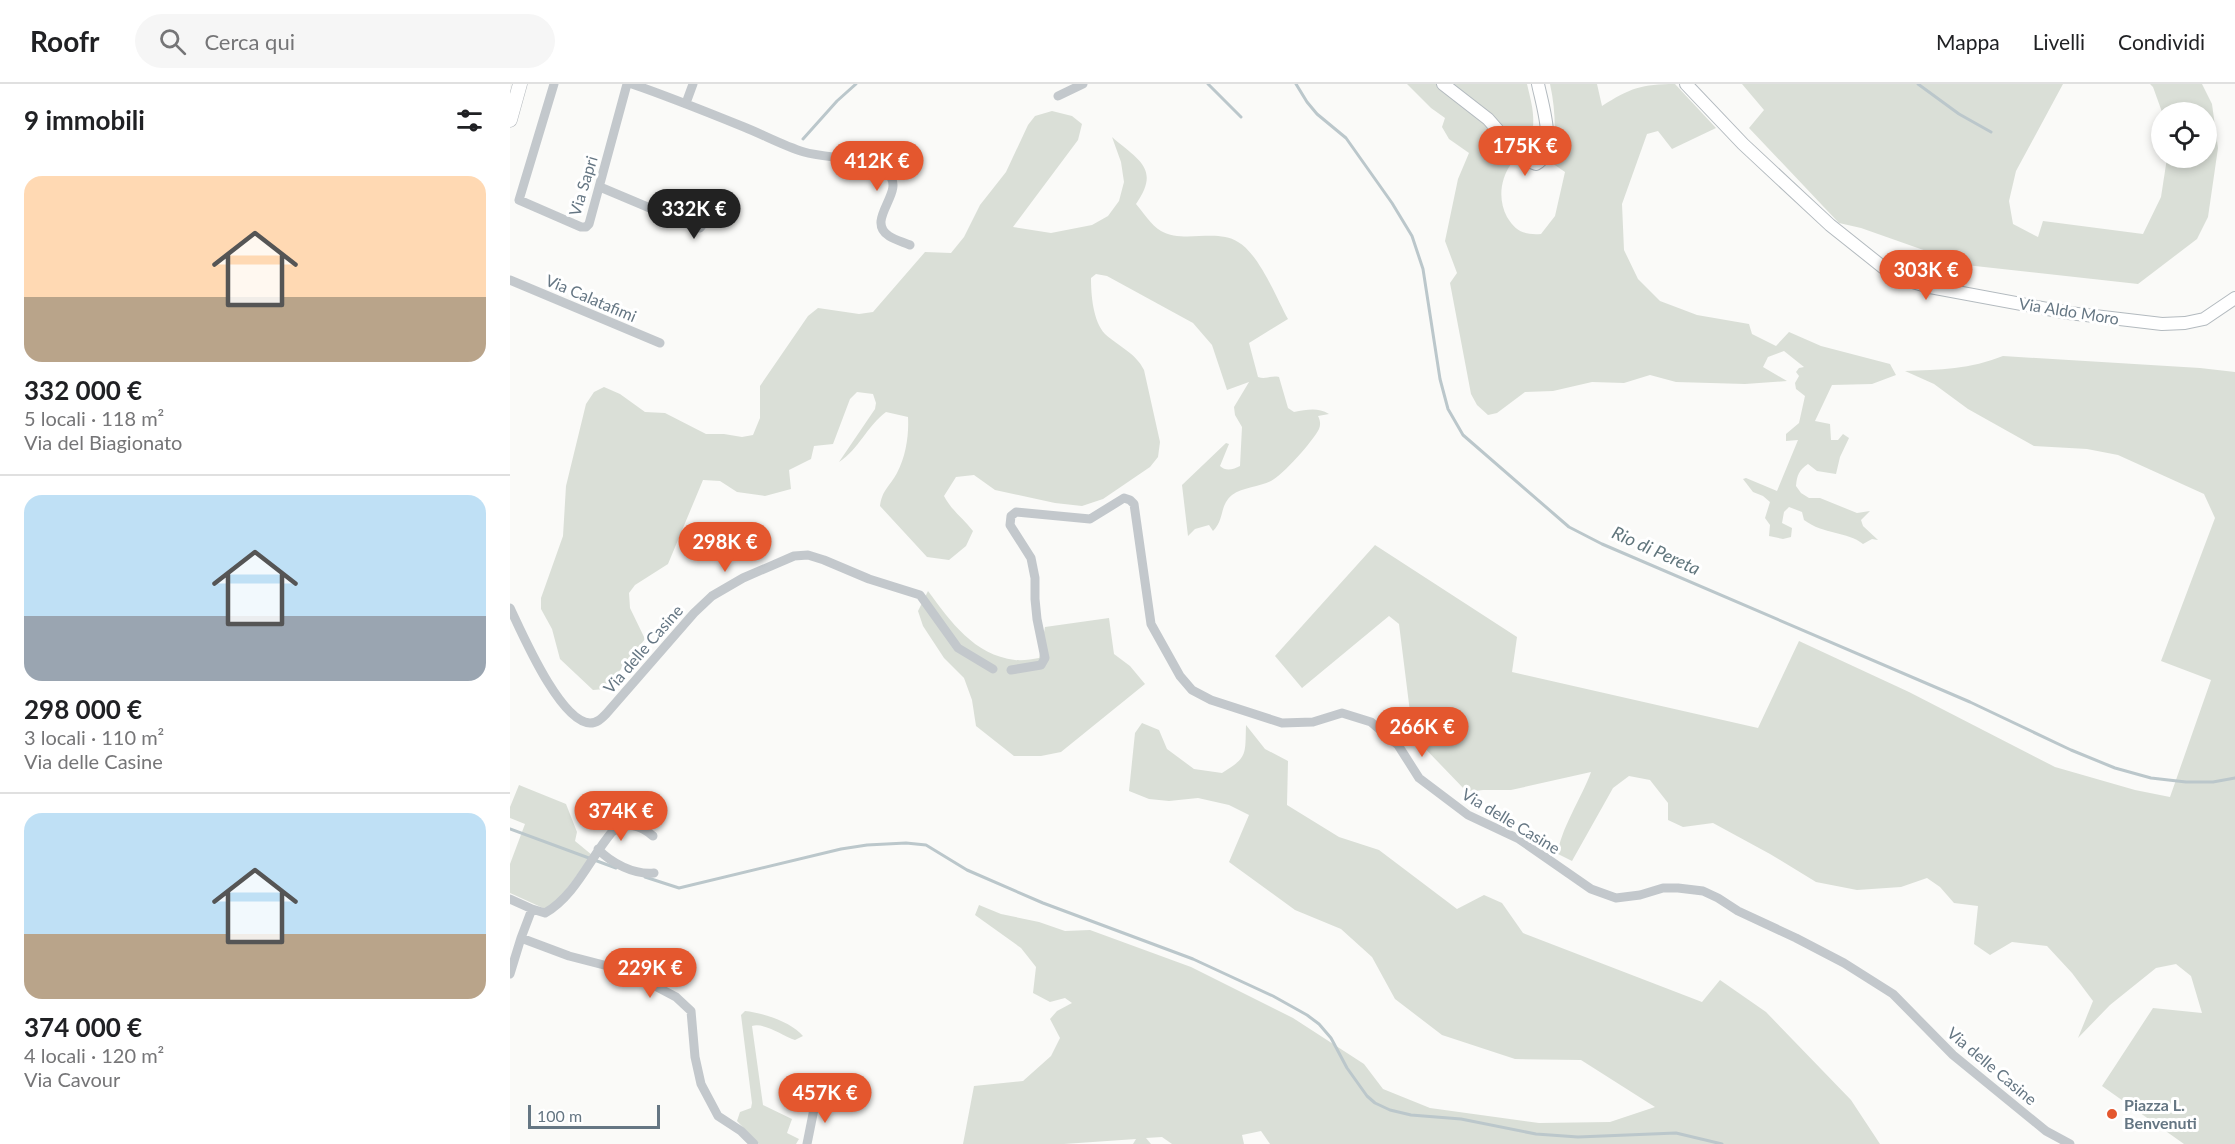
<!DOCTYPE html>
<html lang="it">
<meta charset="utf-8">
<style>
body{margin:0;font-family:Lato,sans-serif;background:#f6f6f6;color:#202124;height:100vh;display:flex;flex-direction:column;font-size:22px;white-space:nowrap}
*{box-sizing:border-box;margin:0}
p{font-size:20px;color:#757577}
.icon{flex:none;width:33px;height:33px;fill:none;stroke:currentColor;stroke-width:2;stroke-linecap:round;stroke-linejoin:round}
.map{position:relative;flex:1;overflow:hidden}
.drawer{display:flex;flex-direction:column;background:#fff;width:510px}
.drawer>*{flex:none}
.tools{position:absolute;left:1641px;top:18px;display:grid;gap:12px}
.tools a{display:grid;place-items:center;width:66px;height:66px;border-radius:50%;background:#fff;box-shadow:0 3px 9px #0003;font-size:30px}
.scale{position:absolute;left:18px;bottom:15px;width:132px;box-sizing:border-box;padding-left:6px;border:3px solid #657683;border-top:0;font-size:16px;line-height:21px;white-space:nowrap;color:#657683;-webkit-text-stroke:4px #fff;paint-order:stroke}
.price{position:absolute;translate:-50% -51px;padding:0 14px;border-radius:21px;background:#e4572e;color:#fff;font-size:20px;line-height:39px;filter:drop-shadow(0 2px 3px #0008)}
.price::after{content:'';position:absolute;left:50%;top:36px;width:18px;height:14px;margin-left:-9px;background:inherit;clip-path:polygon(0 0,100% 0,50% 100%)}
.price.on{background:#222;color:#fff}
ul{padding:0;list-style:none}
li{display:grid;align-content:center;gap:12px;height:318px;padding:0 24px}
li+li{border-top:2px solid #e0e0e0}
li span{display:grid;place-items:center;height:186px;border-radius:18px;color:#555}
li>.icon{margin-inline-start:auto}
span .icon{width:108px;height:108px;fill:#fffc;stroke-width:1}
li b{font-size:26px}
h2{display:flex;justify-content:space-between;align-items:center;height:72px;padding:0 24px;font-size:26px}
header{display:flex;align-items:center;gap:36px;box-sizing:border-box;height:84px;padding:0 30px;background:#fff;border-bottom:2px solid #e0e0e0}
header strong{font-size:28px}
nav{display:flex;gap:33px;margin-inline-start:auto;font-size:21px}
.search{width:420px;height:54px;background:#f6f6f6;display:flex;align-items:center;gap:15px;box-sizing:border-box;padding:0 21px;border-radius:33px;color:#757577;font-size:22px}
main{display:flex;flex:1;min-height:0}
.map>svg:first-child{display:block}
.green{fill:#dadfd7}
.lines{fill:none;stroke-linecap:round;stroke-linejoin:round}
.stream{stroke:#bbc7cb;stroke-width:3}
.secondary-casing{stroke:#b3babf;stroke-width:14}
.primary-casing{stroke:#b5babe;stroke-width:15}
.minor{stroke:#c3c8cc;stroke-width:9}
.secondary{stroke:#fff;stroke-width:12}
.primary{stroke:#fff;stroke-width:14}
.poi-dot{fill:#e4572e;stroke:#fff;stroke-width:2}
.labels{text-anchor:middle;stroke-width:6;stroke-linejoin:round;paint-order:stroke}
.street-label{font-size:16px;fill:#657683;stroke:#fff}
.poi-label{font-size:16px;font-weight:bold;fill:#657683;stroke:#fff;text-anchor:start}
.water-label{font-size:18px;font-style:italic;fill:#60757c;stroke:#fff}
</style>
<header>
<strong>Roofr</strong>
<div class="search"><svg class="icon" aria-label="search" viewBox="0 0 24 24"><circle cx="10" cy="10" r="6"/><path d="M15 15l6 6"/></svg>Cerca qui</div>
<nav><a>Mappa</a><a>Livelli</a><a>Condividi</a></nav>
</header>
<main>
<section class="drawer">
<h2>9 immobili<svg class="icon" aria-label="filters" viewBox="0 0 24 24"><path d="M4 7h16M4 17h16"/><circle cx="9" cy="7" r="2"/><circle cx="15" cy="17" r="2"/></svg></h2>
<ul>
<li><span style="background:linear-gradient(#ffd9b3 65%,#b9a48a 0)"><svg class="icon" aria-label="home" viewBox="0 0 24 24"><path d="M3 11l9-7 9 7M6 9v11h12V9"/></svg></span><div><b>332 000 €</b><p>5 locali · 118 m²</p><p>Via del Biagionato</p></div></li>
<li><span style="background:linear-gradient(#bfe0f5 65%,#9aa5b1 0)"><svg class="icon" aria-label="home" viewBox="0 0 24 24"><path d="M3 11l9-7 9 7M6 9v11h12V9"/></svg></span><div><b>298 000 €</b><p>3 locali · 110 m²</p><p>Via delle Casine</p></div></li>
<li><span style="background:linear-gradient(#bfe0f5 65%,#b9a48a 0)"><svg class="icon" aria-label="home" viewBox="0 0 24 24"><path d="M3 11l9-7 9 7M6 9v11h12V9"/></svg></span><div><b>374 000 €</b><p>4 locali · 120 m²</p><p>Via Cavour</p></div></li>
</ul>
</section>
<div class="map">
<svg width="1725" height="1060" viewBox="0 0 1725 1060">
<rect width="100%" height="100%" fill="#fafaf8"/>
<path class="green" d="M897,0H1017C1022,21 1026,34 1021,55C1019,65 1007,72 1001,80C990,96 988,116 997,133C1006,148 1015,151 1031,150L1045,132L1055,88L1042,79C1046,52 1046,27 1040,0H1087L1092,22C1120,4 1132,0 1165,0L1206,44L1162,65L1148,47L1137,50L1112,120L1114,166L1128,195L1150,217L1187,231L1239,240L1242,250L1266,262L1279,248L1311,262L1380,280L1386,291L1362,300L1322,301L1305,337L1320,340L1321,356H1328L1333,350L1339,354L1330,373L1326,390L1307,387L1298,380C1289,386 1287,391 1286,402L1291,409L1299,414H1310L1347,429L1360,427L1351,436L1353,442L1368,456L1362,455L1353,460C1337,447 1314,451 1294,436L1292,428L1279,423L1274,428L1272,439L1282,444L1281,453L1273,455L1259,452L1260,441L1255,434L1260,418L1253,412L1243,408L1233,395L1236,394L1267,407L1288,356L1276,357V350L1289,339L1295,312L1286,305L1285,299L1289,292L1286,288L1289,284L1294,283L1274,267L1258,273L1253,283L1277,297L1235,300L1166,298L1140,291L1114,299L1082,298L1043,307L1015,308L987,329L978,331L967,321L961,310L940,199L947,189L935,157L948,95L959,69L939,55L932,43L935,34L921,24Z
M1232,0H1553L1506,87L1499,117L1503,140L1528,153L1533,137L1633,150L1651,113L1657,74H1696V28H1652L1643,3L1640,0H1692L1702,20L1708,64L1698,133L1687,155L1628,200L1456,181L1351,144L1329,139L1239,44L1254,26Z
M542,27L562,32L572,40L568,56L503,143L541,149L582,141L598,132L609,117L614,98L611,78L602,53C628,76 651,84 626,120C633,128 641,141 651,147C674,160 706,144 728,158C749,170 766,213 778,235L739,259L748,293C756,296 761,291 769,293L778,324L784,328C797,326 807,323 819,330L808,332C810,336 811,340 809,345C803,357 773,391 761,397C749,403 733,403 722,411C709,422 715,435 703,447L699,441L685,445L678,452L672,401L716,359L719,360L710,382C716,388 724,385 730,382L732,343L725,331L724,323L739,298L717,306L702,261L683,239L597,192L586,190L581,194C581,211 583,237 595,250C608,262 626,269 634,286L650,358L648,373L640,383L593,415L572,422L545,419L485,406L464,391L446,393L434,412C442,427 453,434 463,447L456,462L439,476L417,473L370,422C372,406 380,402 387,389C396,372 399,351 398,333L376,328C357,342 349,365 329,378L365,325L366,319L363,310L347,308L340,315L323,360L304,362L301,375L279,386L281,405L255,412L227,408L210,397L193,396L158,480L125,501L119,509L120,524L135,555L95,605L83,606L50,575L42,545L31,525V514L53,452L56,402L76,320L84,308L94,303L110,310L135,328L155,329L196,350H214L232,353L243,351L250,334V302L298,232L308,224L349,230L363,228L415,168L441,169L454,153L470,121L496,88L518,41L525,32Z
M1493,272L1690,284L1725,288V1060H1674L1592,1002L1643,924L1692,929L1681,892L1666,880L1646,884L1600,921L1568,954L1583,917L1562,889L1537,862L1502,858L1480,871L1464,860L1468,822L1444,819L1430,803L1417,794L1391,803L1347,806L1306,798L1260,770L1203,739L1173,743L1158,736V719L1140,696L1119,692L1103,704L1062,777L1048,770C1049,748 1073,711 1081,688L1001,706H973L957,708L903,652L889,540L879,532L792,604L765,572L865,461L1007,553L1002,588L1248,644L1289,557L1399,608L1545,683L1625,706L1660,713L1701,596L1651,577L1705,434L1694,410L1608,371L1577,365L1524,362L1458,325L1424,300L1395,287C1429,286 1461,285 1493,272Z
M418,507C441,538 464,571 505,576C513,577 522,575 529,574L535,543L599,534L604,570L620,582L635,600L551,668L531,672H504L466,642L462,616L454,594L434,574L413,542L408,527Z
M632,639L649,646L657,665L684,685L712,689C738,673 735,671 736,641L755,665L778,677L777,721L829,753L869,766L947,825L974,811L992,819L1013,849L1192,918L1210,896L1256,928L1341,1016L1370,1060H760L751,1047L732,1051L734,1060H662L652,1053L636,1054L641,1060H623L626,1055L554,1060H453L464,1002L513,997L541,972L550,954L540,935L547,927L562,919L555,914L540,918L523,909L526,883L511,864L465,831L469,821L491,830L529,838L555,847L580,846L681,883L783,934L854,980L873,1005L920,1024L1029,1039L1100,1038L1145,1023L1071,976L1005,975L932,951L885,915L862,873L831,845L785,826L719,778L739,731L719,721L688,714L659,717L639,715L619,707L625,649Z
M9,701L56,720L67,748L65,757L82,771L46,819L39,824H33L0,809V780L15,740L0,734V723Z
M235,927C254,929 281,938 293,952L285,956C273,952 254,938 242,942L253,1021L282,1035L277,1049L289,1055L286,1060H249L227,1037L230,1028L241,1024L242,1019L231,931Z"/>
<g class="lines">
<path class="stream" d="M698,0L731,33
M786,0L797,18L807,30L836,54L882,119L902,152L913,185L930,295L938,325L953,351L1059,443L1092,460L1460,618L1561,666L1605,684L1641,694L1676,698H1703L1725,694
M1408,0L1449,30L1481,48
M293,55L327,17L346,0
M0,745L106,784
M135,793L169,804L331,765L357,761L396,759L416,761L457,786L533,819L683,875L763,912L797,931L809,940L821,954L837,984L857,1012L865,1019L880,1026L901,1031L951,1035L1026,1050L1068,1053L1166,1049L1212,1060"/>
<defs>
<path id="secondary" d="M933,0L978,35L1013,75L1026,80C1048,69 1032,20 1028,0
M1176,0L1233,60L1320,141L1379,188L1392,195L1420,203L1559,229L1652,240L1675,239L1694,235L1725,214"/>
<path id="primary" d="M0,36L10,0"/>
</defs>
<use href="#secondary" class="secondary-casing"/>
<use href="#primary" class="primary-casing"/>
<path class="minor" d="M44,0L9,116L71,143H76L79,140L117,0
M122,0C160,13 197,28 234,43C254,51 274,62 294,68C318,75 358,72 378,90C397,107 354,136 379,152C385,156 393,158 400,161
M548,12L573,0
M176,19L183,0
M90,103L185,143L190,144L203,128L202,124L194,121L174,138
M0,196L150,259
M0,524C12,549 50,638 80,639C87,639 91,635 96,630L184,529L202,512L233,494L284,472L298,471L314,476L359,495L410,511L448,564L483,585
M501,586L531,581L535,574L527,535L525,515V494L521,474L500,441L501,432L506,428L580,435L614,414L620,416L624,420L641,540L670,592L682,606L701,616L772,639L803,638L832,629L861,638L888,661L909,694L958,731L1009,755L1081,805L1106,814L1130,811L1153,804H1168L1193,807L1208,814L1228,827L1286,854L1334,879L1383,910L1443,971L1536,1047L1560,1060
M88,765C101,779 124,791 144,789
M0,815L22,825L11,854L59,872L117,887L166,913L181,927L185,973L191,1000L208,1032L231,1047L244,1060
M22,825L35,829C65,812 80,774 102,748C118,738 129,740 143,752
M0,890L11,854
M297,1060L306,1015"/>
<use href="#secondary" class="secondary"/>
<use href="#primary" class="primary"/>
</g>
<circle class="poi-dot" cx="1602" cy="1030" r="6"/>
<g class="labels">
<g class="street-label">
<text transform="translate(73 102) rotate(-73)" y="6">Via Sapri</text>
<text transform="translate(81 214) rotate(23)" y="6">Via Calatafimi</text>
<text transform="translate(1559 227) rotate(9)" y="6">Via Aldo Moro</text>
<text transform="translate(133 565) rotate(-49)" y="6">Via delle Casine</text>
<text transform="translate(1001 737) rotate(31)" y="6">Via delle Casine</text>
<text transform="translate(1482 982) rotate(40)" y="6">Via delle Casine</text>
</g>
<g class="poi-label">
<text x="1614" y="1027">Piazza L.<tspan x="1614" dy="18">Benvenuti</tspan></text>
</g>
<g class="water-label">
<text transform="translate(1146 467) rotate(24)" y="6">Rio di Pereta</text>
</g>
</g>
</svg>
<div class="tools">
<a><svg class="icon" aria-label="locate" viewBox="0 0 24 24"><circle cx="12" cy="12" r="6"/><path d="M12 2v4M12 18v4M2 12h4M18 12h4"/></svg></a>
</div>
<div class="scale">100 m</div>
<b class="price" style="left:1015px;top:93px">175K €</b>
<b class="price" style="left:367px;top:108px">412K €</b>
<b class="price on" style="left:184px;top:156px">332K €</b>
<b class="price" style="left:1416px;top:217px">303K €</b>
<b class="price" style="left:215px;top:489px">298K €</b>
<b class="price" style="left:912px;top:674px">266K €</b>
<b class="price" style="left:111px;top:758px">374K €</b>
<b class="price" style="left:140px;top:915px">229K €</b>
<b class="price" style="left:315px;top:1040px">457K €</b>
</div>
</main>
